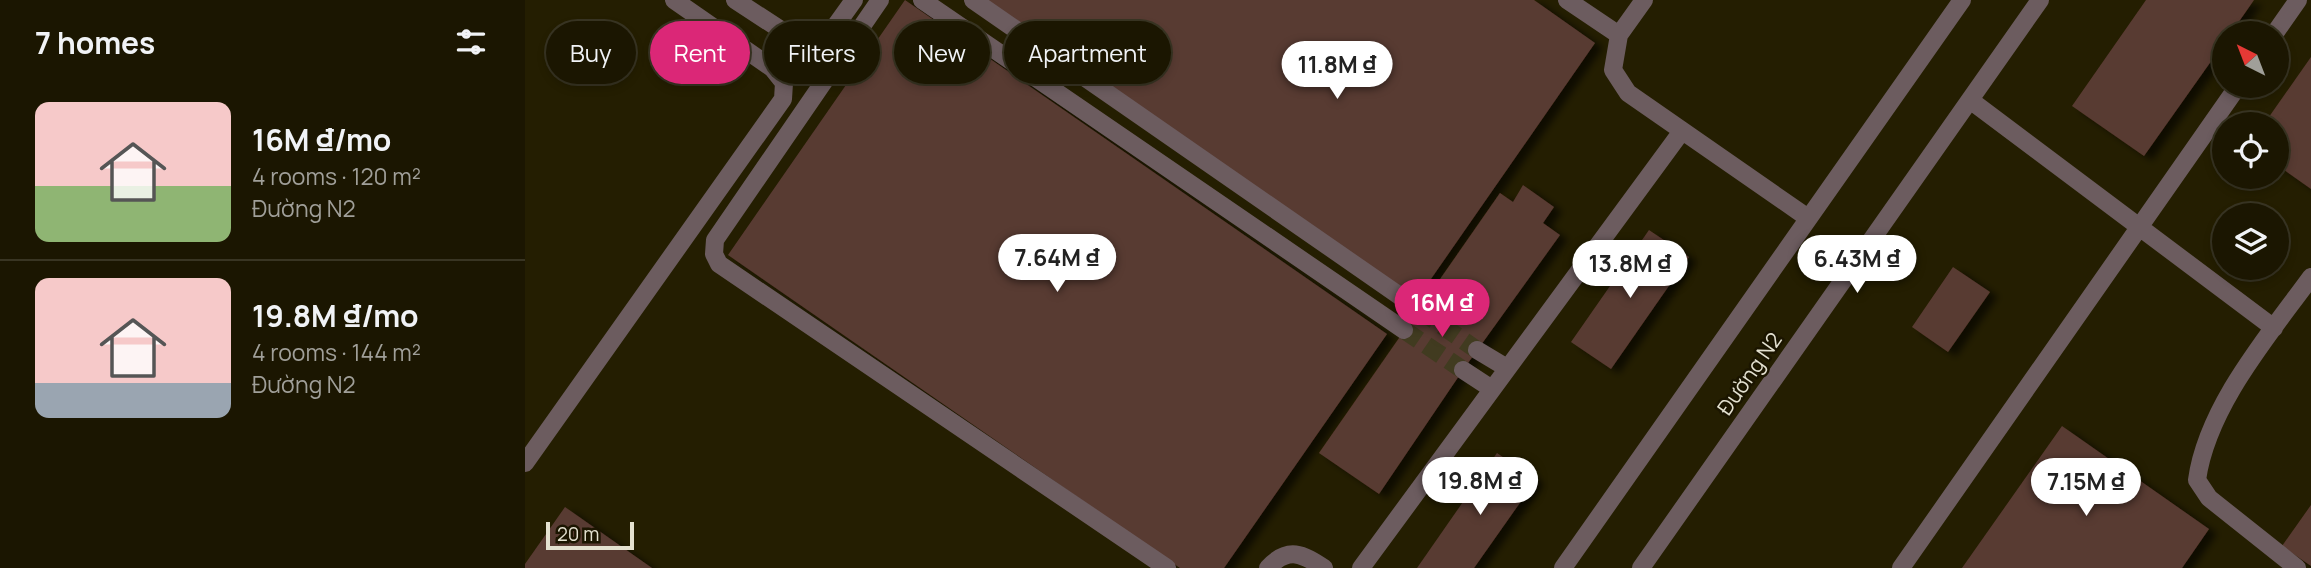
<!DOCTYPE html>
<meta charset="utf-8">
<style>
body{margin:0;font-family:Manrope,sans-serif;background:#282310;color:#f1f3f6;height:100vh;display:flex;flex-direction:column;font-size:26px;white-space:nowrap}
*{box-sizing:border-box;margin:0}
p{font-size:23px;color:#a09f99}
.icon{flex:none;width:38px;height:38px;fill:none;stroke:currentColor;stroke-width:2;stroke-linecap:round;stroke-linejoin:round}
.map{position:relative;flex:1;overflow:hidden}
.details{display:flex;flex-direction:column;background:#1b1601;width:525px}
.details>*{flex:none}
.banner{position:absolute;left:21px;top:21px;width:665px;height:63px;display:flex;gap:14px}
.needle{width:46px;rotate:318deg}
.fabs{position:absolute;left:1687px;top:21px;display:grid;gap:14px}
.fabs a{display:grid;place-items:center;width:77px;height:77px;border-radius:50%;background:#1b1601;box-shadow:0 4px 10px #0003,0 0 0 2px #393523;font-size:35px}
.scale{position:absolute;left:21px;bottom:18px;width:88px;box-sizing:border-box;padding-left:7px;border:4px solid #e4e1d0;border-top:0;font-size:19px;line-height:24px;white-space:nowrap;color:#e4e1d0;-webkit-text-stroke:5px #1b1500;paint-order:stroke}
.price{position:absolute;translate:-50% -60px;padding:0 16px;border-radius:24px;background:#fff;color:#222;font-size:23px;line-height:46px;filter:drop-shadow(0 2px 4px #0008)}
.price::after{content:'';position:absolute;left:50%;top:42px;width:21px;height:16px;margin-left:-10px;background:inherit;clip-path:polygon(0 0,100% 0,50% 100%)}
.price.current{background:#db2777;color:#fff}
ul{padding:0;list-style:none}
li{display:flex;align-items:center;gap:21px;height:175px;padding:0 35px}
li+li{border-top:2px solid #393523}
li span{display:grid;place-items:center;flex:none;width:196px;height:140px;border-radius:14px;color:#555}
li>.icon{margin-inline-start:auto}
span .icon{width:84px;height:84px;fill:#fffc;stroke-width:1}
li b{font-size:30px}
h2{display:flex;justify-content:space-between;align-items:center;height:84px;padding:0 35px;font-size:30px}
.tag{padding:0 24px;border-radius:32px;background:#1b1601;box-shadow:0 4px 10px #0003,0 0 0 2px #393523;font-size:24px;line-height:63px}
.tag.current{background:#db2777;color:#fff}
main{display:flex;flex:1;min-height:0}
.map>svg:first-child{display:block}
.building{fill:#593a32;filter:url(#shadow)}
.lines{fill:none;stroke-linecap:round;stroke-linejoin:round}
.minor-tunnel{stroke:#413b20;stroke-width:18;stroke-dasharray:18 9;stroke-linecap:butt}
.minor{stroke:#6c5c5f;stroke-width:18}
.labels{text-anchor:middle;stroke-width:5;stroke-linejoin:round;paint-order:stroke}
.street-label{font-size:21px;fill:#e4e1d0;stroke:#1b1500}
</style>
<main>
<section class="details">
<h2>7 homes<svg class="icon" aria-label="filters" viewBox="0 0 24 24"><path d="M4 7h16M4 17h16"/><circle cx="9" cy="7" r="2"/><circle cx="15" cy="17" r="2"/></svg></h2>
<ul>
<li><span style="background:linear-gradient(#f6c9c9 60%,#8fb573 0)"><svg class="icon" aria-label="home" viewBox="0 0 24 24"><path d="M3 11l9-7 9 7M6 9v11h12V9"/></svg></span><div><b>16M ₫/mo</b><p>4 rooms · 120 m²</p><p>Đường N2</p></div></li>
<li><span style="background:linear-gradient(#f6c9c9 75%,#9aa5b1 0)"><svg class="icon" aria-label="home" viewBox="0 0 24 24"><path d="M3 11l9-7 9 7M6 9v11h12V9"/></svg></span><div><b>19.8M ₫/mo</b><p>4 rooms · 144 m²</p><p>Đường N2</p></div></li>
</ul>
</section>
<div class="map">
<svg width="1786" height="568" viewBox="0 0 1786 568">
<defs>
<filter id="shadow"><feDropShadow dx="8" dy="4.5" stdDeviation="3.5" flood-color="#0009"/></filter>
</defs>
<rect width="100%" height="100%" fill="#241e01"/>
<path class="building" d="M380,0L862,334L699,568H655L203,255Z
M460,0H1009L1070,43L892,299Z
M1621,0H1729L1706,33H1699V43L1619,156L1547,106Z
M1786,57V189L1752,165V124H1739Z
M998,185L1029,207L1018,223L1035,235L938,370L854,494L794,453L975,193L988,202Z
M1124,230L1164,257L1086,369L1046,342Z
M1428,267L1465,292L1423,352L1387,327Z
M1537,426L1684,529L1657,568H1437Z
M972,453L1011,480L949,568H892Z
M1786,505V566L1757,546Z
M40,507L127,568H0V564Z"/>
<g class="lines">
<path class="minor-tunnel" d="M895,310L952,350
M879,330L938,370"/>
<path class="minor" d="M210,0L279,45L293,44L306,32L329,0
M355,0L190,240L189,254L194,264L642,568
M397,0L879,330
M448,0L895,310
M1042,0L1094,35
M1119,0L1094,35L1088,70L1103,93L1283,218
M1750,33L1773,0
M1445,100L1749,328
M952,350L982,368
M938,370L967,389
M0,463L258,99L259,83L247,68L149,0
M743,568C763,546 778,554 799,568
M836,568L1157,131
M1038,568L1437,0
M1116,568L1515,0
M1376,568L1713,86
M1772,568L1684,498L1672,480C1682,407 1743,336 1786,277"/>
</g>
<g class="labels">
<g class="street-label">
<text transform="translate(1225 374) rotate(-55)" y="7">Đường N2</text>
</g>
</g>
</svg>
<div class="fabs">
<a><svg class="needle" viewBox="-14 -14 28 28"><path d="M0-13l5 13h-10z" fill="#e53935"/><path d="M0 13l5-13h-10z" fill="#a09f99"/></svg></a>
<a><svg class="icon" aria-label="locate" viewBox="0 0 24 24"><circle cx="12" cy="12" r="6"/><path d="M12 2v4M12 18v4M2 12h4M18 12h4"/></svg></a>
<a><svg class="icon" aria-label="layers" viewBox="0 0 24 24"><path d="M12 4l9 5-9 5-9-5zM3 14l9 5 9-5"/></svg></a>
</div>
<div class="scale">20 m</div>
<b class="price" style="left:812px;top:101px">11.8M ₫</b>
<b class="price" style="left:532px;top:294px">7.64M ₫</b>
<b class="price" style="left:1332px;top:295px">6.43M ₫</b>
<b class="price" style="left:1105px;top:300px">13.8M ₫</b>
<b class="price current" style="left:917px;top:339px">16M ₫</b>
<b class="price" style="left:955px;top:517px">19.8M ₫</b>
<b class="price" style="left:1561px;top:518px">7.15M ₫</b>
<div class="banner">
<a class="tag">Buy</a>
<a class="tag current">Rent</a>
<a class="tag">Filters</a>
<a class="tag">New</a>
<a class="tag">Apartment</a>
</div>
</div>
</main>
